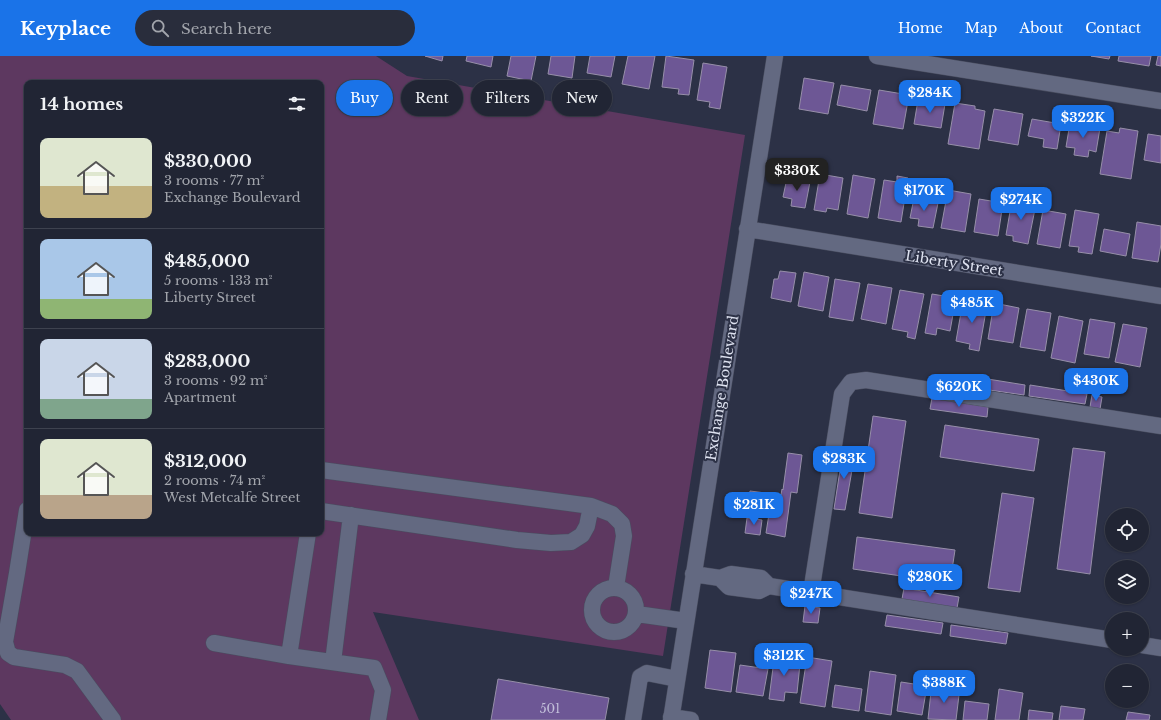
<!DOCTYPE html>
<meta charset="utf-8">
<style>
body{margin:0;font-family:"Libre Baskerville",serif;background:#292d3c;color:#f1f3f6;height:100vh;display:flex;flex-direction:column;font-size:15px;white-space:nowrap}
*{box-sizing:border-box;margin:0}
p{font-size:13px;color:#a2a5ac}
.icon{flex:none;width:22px;height:22px;fill:none;stroke:currentColor;stroke-width:2;stroke-linecap:round;stroke-linejoin:round}
.map{position:relative;flex:1;overflow:hidden}
.sheet{position:absolute;left:24px;top:24px;width:300px;height:456px;display:flex;flex-direction:column;background:#212534;border-radius:8px;box-shadow:0 1px 3px #0004,0 0 0 1px #3e424f}
.sheet>*{flex:none}
.hud{position:absolute;left:336px;top:24px;width:380px;height:36px;display:flex;gap:8px}
.tools{position:absolute;left:1105px;top:452px;display:grid;gap:8px}
.tools a{display:grid;place-items:center;width:44px;height:44px;border-radius:50%;background:#212534;box-shadow:0 1px 3px #0004,0 0 0 1px #3e424f;font-size:20px}
.price{position:absolute;translate:-50% -34px;padding:0 9px;border-radius:8px;background:#1a73e8;color:#fff;font-size:13px;line-height:26px;filter:drop-shadow(0 1px 2px #0008)}
.price::after{content:'';position:absolute;left:50%;top:24px;width:12px;height:9px;margin-left:-6px;background:inherit;clip-path:polygon(0 0,100% 0,50% 100%)}
.price.current{background:#222;color:#fff}
ul{padding:0;list-style:none}
li{display:flex;align-items:center;gap:12px;height:100px;padding:0 16px}
li+li{border-top:1px solid #3e424f}
li span{display:grid;place-items:center;flex:none;width:112px;height:80px;border-radius:8px;color:#555}
li>.icon{margin-inline-start:auto}
span .icon{width:48px;height:48px;fill:#fffc;stroke-width:1}
li b{font-size:17px}
h2{display:flex;justify-content:space-between;align-items:center;height:48px;padding:0 16px;font-size:17px}
.tag{padding:0 14px;border-radius:18px;background:#212534;box-shadow:0 1px 3px #0004,0 0 0 1px #3e424f;font-size:14px;line-height:36px}
.tag.current{background:#1a73e8;color:#fff}
header{display:flex;align-items:center;gap:24px;box-sizing:border-box;height:56px;padding:0 20px;background:#1a73e8;color:#fff}
header strong{font-size:19px}
nav{display:flex;gap:22px;margin-inline-start:auto;font-size:14px}
.search{width:280px;height:36px;background:#292d3c;display:flex;align-items:center;gap:10px;box-sizing:border-box;padding:0 14px;border-radius:22px;color:#a2a5ac;font-size:15px}
.map>svg:first-child{display:block}
.green{fill:#5d3860;fill-rule:evenodd}
.building{fill:#6d5795;stroke:#978fa9}
.lines{fill:none;stroke-linecap:round;stroke-linejoin:round}
.minor-casing{stroke:#494d5f;stroke-width:17}
.minor{stroke:#636981;stroke-width:16}
.labels{text-anchor:middle;stroke-width:4;stroke-linejoin:round;paint-order:stroke}
.number-label{font-size:12px;fill:#c2bfd9}
.street-label{font-size:14px;fill:#dee2f0;stroke:#2c3146}
</style>
<header>
<strong>Keyplace</strong>
<div class="search"><svg class="icon" aria-label="search" viewBox="0 0 24 24"><circle cx="10" cy="10" r="6"/><path d="M15 15l6 6"/></svg>Search here</div>
<nav><a>Home</a><a>Map</a><a>About</a><a>Contact</a></nav>
</header>
<div class="map">
<svg width="1161" height="664" viewBox="0 0 1161 664">
<rect width="100%" height="100%" fill="#2c3146"/>
<path class="green" d="M0,0H376L407,20L745,79L663,600L373,556L419,664H11L0,648ZM27,27H321V477H27Z"/>
<path class="building" d="M425,0H443L442,5Z
M467,0H493L491,11L466,5Z
M511,0H536L531,25L507,20Z
M551,0H575L572,22L548,18Z
M590,0H615L611,21L587,17Z
M628,0H655L649,33L622,28Z
M666,0L694,4L689,39L678,38L679,33L662,31Z
M1091,0H1110L1109,3Z
M1119,0H1151L1149,10L1118,5Z
M1158,0H1161V10L1156,9Z
M703,7L727,11L720,53L709,51L710,46L697,44Z
M804,22L834,27L828,58L799,53Z
M841,29L871,34L867,55L837,49Z
M879,34L909,39L903,73L873,68Z
M918,44L945,48L941,72L914,68Z
M955,47L975,50V53L985,55L979,93L948,88Z
M994,53L1023,58L1018,89L988,84Z
M1032,63L1061,68L1057,93L1043,91L1044,83L1028,80Z
M1070,67L1100,72L1096,96L1089,94L1088,101L1074,99L1075,92L1066,91Z
M1120,72L1138,75L1131,123L1100,118L1107,75L1119,77Z
M1148,78L1161,80V107L1144,104Z
M820,118L843,122L838,154L827,152L826,156L814,154Z
M853,119L875,123L868,162L847,158Z
M897,120L908,122L901,166L878,162L884,124L897,126Z
M787,122L810,126L805,152L791,150L792,143L783,141Z
M948,134L971,138L965,176L941,172Z
M914,142L938,147L933,172L918,170L919,163L910,162Z
M979,143L1003,147L998,180L974,176Z
M1012,144L1036,148L1028,188L1013,185V180L1006,179Z
M1043,154L1066,158L1060,192L1037,188Z
M1075,154L1099,158L1092,198L1078,196L1079,191L1069,190Z
M1137,166L1161,170V188L1158,206L1132,202Z
M1104,173L1130,178L1126,200L1100,195Z
M780,215L796,217L791,246L771,242L774,223H778Z
M804,216L829,221L823,255L798,250Z
M835,223L860,227L853,265L829,261Z
M868,228L892,232L886,268L861,263Z
M900,234L924,238L915,283L907,281L908,276L892,273Z
M932,238L956,242L950,275L937,272L936,279L925,277Z
M963,245L987,249L979,295L969,293L970,288L956,285Z
M994,247L1019,252L1013,287L988,283Z
M1027,253L1051,257L1045,295L1020,291Z
M1059,260L1083,265L1075,307L1051,302Z
M1090,263L1115,267L1109,302L1084,298Z
M1123,268L1147,272L1140,311L1115,306Z
M969,320L1025,329L1024,339L968,331Z
M1030,329L1087,338L1085,348L1029,340Z
M1092,339L1102,341L1100,353L1090,351Z
M932,342L988,351L987,361L930,353Z
M873,360L906,365L892,462L859,457Z
M945,369L1039,383L1034,415L940,401Z
M1073,392L1105,396L1090,518L1057,513Z
M843,395L855,397L845,454L834,453Z
M788,397L802,399L797,437L791,436L785,481L766,477L769,458L747,455L750,435L781,439L782,433L783,434Z
M1002,437L1034,442L1020,536L988,532Z
M747,462L762,464L760,479L745,477Z
M857,481L955,494L950,527L853,513Z
M904,532L959,541L957,552L902,543Z
M805,550L820,552L818,567L803,566Z
M887,559L943,567L941,578L885,570Z
M951,569L1008,577L1006,588L950,580Z
M710,594L736,597L731,636L705,632Z
M775,596L788,598L787,606L800,608L797,637L785,636L784,645L769,643Z
M807,601L832,605L825,651L800,647Z
M740,609L768,613L763,640L736,636Z
M870,615L896,619L891,659L865,655Z
M498,623L609,642L605,664H491Z
M901,626L927,630L922,659L897,655Z
M835,629L862,633L859,655L832,651Z
M939,629L953,630L952,639H959L956,664L928,663L931,636L938,637Z
M999,633L1023,637L1019,664H995Z
M965,645L989,648L987,664H963Z
M1061,650L1085,653L1083,664H1059Z
M1029,654L1053,657L1052,664H1028Z
M1128,656L1150,659L1149,664H1126Z"/>
<g class="lines">
<defs>
<path id="minor" d="M877,0L1161,45
M747,173L1161,240
M321,414L591,450L612,458L622,468L624,480L616,531
M27,454L17,517L5,586L8,597L14,601L65,609L77,615L113,664
M321,455L517,484L551,487L571,486L582,479L587,470L591,450
M693,518L720,522L731,518L761,522L769,530
M720,522L729,531L759,535L769,530L1112,584
M592 554a22 22 0 1 1 44 0a22 22 0 1 1-44 0Z
M811,537L842,338L851,326L866,324L1161,370
M637,558L686,565
M214,587L289,600L308,477
M1142,589L1161,592
M289,600L374,612L383,634L378,664
M333,606L351,459
M671,661L691,664
M633,664L640,621L647,617L677,623
M671,664L775,0"/>
</defs>
<use href="#minor" class="minor-casing"/>
<use href="#minor" class="minor"/>
</g>
<g class="labels">
<g class="number-label">
<text x="550" y="657">501</text>
</g>
<g class="street-label">
<text transform="translate(954 207) rotate(9)" y="5">Liberty Street</text>
<text transform="translate(722 332) rotate(-81)" y="5">Exchange Boulevard</text>
</g>
</g>
</svg>
<div class="tools">
<a><svg class="icon" aria-label="locate" viewBox="0 0 24 24"><circle cx="12" cy="12" r="6"/><path d="M12 2v4M12 18v4M2 12h4M18 12h4"/></svg></a>
<a><svg class="icon" aria-label="layers" viewBox="0 0 24 24"><path d="M12 4l9 5-9 5-9-5zM3 14l9 5 9-5"/></svg></a>
<a>+</a>
<a>−</a>
</div>
<b class="price" style="left:930px;top:58px">$284K</b>
<b class="price" style="left:1083px;top:83px">$322K</b>
<b class="price current" style="left:797px;top:136px">$330K</b>
<b class="price" style="left:924px;top:156px">$170K</b>
<b class="price" style="left:1021px;top:165px">$274K</b>
<b class="price" style="left:972px;top:268px">$485K</b>
<b class="price" style="left:1096px;top:346px">$430K</b>
<b class="price" style="left:959px;top:352px">$620K</b>
<b class="price" style="left:844px;top:424px">$283K</b>
<b class="price" style="left:754px;top:470px">$281K</b>
<b class="price" style="left:930px;top:542px">$280K</b>
<b class="price" style="left:811px;top:559px">$247K</b>
<b class="price" style="left:784px;top:621px">$312K</b>
<b class="price" style="left:944px;top:648px">$388K</b>
<div class="hud">
<a class="tag current">Buy</a>
<a class="tag">Rent</a>
<a class="tag">Filters</a>
<a class="tag">New</a>
</div>
<section class="sheet">
<h2>14 homes<svg class="icon" aria-label="filters" viewBox="0 0 24 24"><path d="M4 7h16M4 17h16"/><circle cx="9" cy="7" r="2"/><circle cx="15" cy="17" r="2"/></svg></h2>
<ul>
<li><span style="background:linear-gradient(#dfe7d0 60%,#c2b280 0)"><svg class="icon" aria-label="home" viewBox="0 0 24 24"><path d="M3 11l9-7 9 7M6 9v11h12V9"/></svg></span><div><b>$330,000</b><p>3 rooms · 77 m²</p><p>Exchange Boulevard</p></div></li>
<li><span style="background:linear-gradient(#a9c7e8 75%,#8fb573 0)"><svg class="icon" aria-label="home" viewBox="0 0 24 24"><path d="M3 11l9-7 9 7M6 9v11h12V9"/></svg></span><div><b>$485,000</b><p>5 rooms · 133 m²</p><p>Liberty Street</p></div></li>
<li><span style="background:linear-gradient(#c9d6e8 75%,#7fa58c 0)"><svg class="icon" aria-label="home" viewBox="0 0 24 24"><path d="M3 11l9-7 9 7M6 9v11h12V9"/></svg></span><div><b>$283,000</b><p>3 rooms · 92 m²</p><p>Apartment</p></div></li>
<li><span style="background:linear-gradient(#dfe7d0 70%,#b9a48a 0)"><svg class="icon" aria-label="home" viewBox="0 0 24 24"><path d="M3 11l9-7 9 7M6 9v11h12V9"/></svg></span><div><b>$312,000</b><p>2 rooms · 74 m²</p><p>West Metcalfe Street</p></div></li>
</ul>
</section>
</div>
